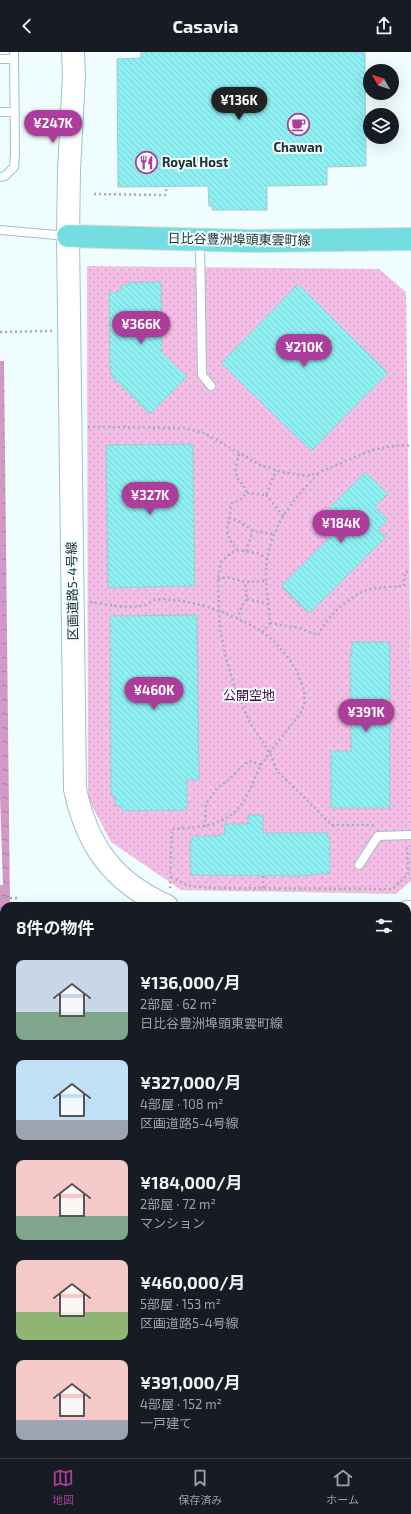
<!DOCTYPE html>
<html lang="ja">
<meta charset="utf-8">
<style>
body{margin:0;font-family:"Exo 2","Noto Sans JP",sans-serif;background:#242831;color:#f1f3f6;height:100vh;display:flex;flex-direction:column;font-size:15px;white-space:nowrap}
*{box-sizing:border-box;margin:0}
p{font-size:13px;color:#9ea1a6}
.icon{flex:none;width:22px;height:22px;fill:none;stroke:currentColor;stroke-width:2;stroke-linecap:round;stroke-linejoin:round}
.map{position:relative;flex:1;overflow:hidden}
.drawer{position:absolute;left:0px;top:850px;width:411px;height:556px;display:flex;flex-direction:column;background:#171b24;border-radius:12px 12px 0 0;box-shadow:0 4px 16px #0002}
.drawer>*{flex:none}
.needle{width:26px;rotate:309deg}
.controls{position:absolute;left:363px;top:12px;display:grid;gap:8px}
.controls a{display:grid;place-items:center;width:36px;height:36px;border-radius:50%;background:#171b24;box-shadow:0 4px 16px #0002;font-size:20px}
.price{position:absolute;translate:-50% -34px;padding:0 9px;border-radius:14px;background:#ad3d9a;color:#fff;font-size:13px;line-height:26px;filter:drop-shadow(0 1px 2px #0008)}
.price::after{content:'';position:absolute;left:50%;top:24px;width:12px;height:9px;margin-left:-6px;background:inherit;clip-path:polygon(0 0,100% 0,50% 100%)}
.price.active{background:#222;color:#fff}
ul{padding:0;list-style:none}
li{display:flex;align-items:center;gap:12px;height:100px;padding:0 16px}
li span{display:grid;place-items:center;flex:none;width:112px;height:80px;border-radius:8px;color:#555}
li>.icon{margin-inline-start:auto}
span .icon{width:48px;height:48px;fill:#fffc;stroke-width:1}
li b{font-size:17px}
h2{display:flex;justify-content:space-between;align-items:center;height:48px;padding:0 16px;font-size:17px}
header{display:flex;justify-content:space-between;align-items:center;height:52px;padding:0 16px;background:#171b24;font-size:18px;font-weight:700}
.tab-bar{display:flex;justify-content:space-around;align-items:center;height:56px;border-top:1px solid #363941;background:#171b24;font-size:11px;color:#9ea1a6}
.tab-bar a{display:grid;justify-items:center;gap:2px}
.tab-bar .active{color:#ad3d9a}
.map>svg:first-child{display:block}
.grass{fill:url(#grass-dots)}
.park{fill:url(#park-tufts)}
.water{fill:url(#water-ripples)}
.pier{fill:#effdfe}
.building{fill:url(#building-back-hatch);stroke:#a5c9ca}
.lines{fill:none;stroke-linecap:round;stroke-linejoin:round}
.lane-casing{stroke:#9fc3c4;stroke-width:10}
.secondary-casing{stroke:#9fc3c4;stroke-width:24}
.primary-casing{stroke:#d7dada;stroke-width:24}
.path{stroke:#a2b0b0;stroke-width:2.5;stroke-dasharray:2 3;stroke-linecap:butt}
.lane{stroke:#fff;stroke-width:8}
.secondary{stroke:#fff;stroke-width:22}
.primary{stroke:#73dde0;stroke-width:22}
.labels{text-anchor:middle;stroke-width:4;stroke-linejoin:round;paint-order:stroke}
.poi-label{font-size:13px;font-weight:bold;fill:#223030;stroke:#effdfe}
.street-label{font-size:13px;fill:#223030;stroke:#effdfe}
.park-label{font-size:13px;fill:#4e0744;stroke:#effdfe}
</style>
<header><svg class="icon" aria-label="back" viewBox="0 0 24 24"><path d="M15 5l-7 7 7 7"/></svg>Casavia<svg class="icon" aria-label="share" viewBox="0 0 24 24"><path d="M12 15V3M7 8l5-5 5 5M5 13v7h14v-7"/></svg></header>
<div class="map">
<svg width="411" height="1406" viewBox="0 0 411 1406">
<defs>
<pattern id="grass-dots" width="8" height="8" patternUnits="userSpaceOnUse"><rect width="8" height="8" fill="#f3bde6"/><path d="M2 2h.1M6 6h.1" fill="none" stroke="#d0a3c6" stroke-width="1.8" stroke-linecap="round"/></pattern>
<pattern id="park-tufts" width="24" height="20" patternUnits="userSpaceOnUse"><rect width="24" height="20" fill="#f3bde6"/><path d="M3 7l-1-3M5 7V3M7 7l1-3M15 17l-1-3M17 17v-4M19 17l1-3" fill="none" stroke="#d0a3c6"/></pattern>
<pattern id="water-ripples" width="26" height="14" patternUnits="userSpaceOnUse"><rect width="26" height="14" fill="#d399c6"/><path d="M2 4q2-2 4 0t4 0M15 11q2-2 4 0t4 0" fill="none" stroke="#ab7da1"/></pattern>
<pattern id="building-back-hatch" width="6" height="6" patternUnits="userSpaceOnUse"><rect width="6" height="6" fill="#8ff0f3"/><path d="M-1 5l2 2M0 0l6 6M5-1l2 2" fill="none" stroke="#7bced1"/></pattern>
</defs>
<rect width="100%" height="100%" fill="#effdfe"/>
<path class="grass" d="M87,214L379,217L406,240L411,647V829L396,842L181,838L111,790L88,746Z"/>
<path class="park" d="M407,885H411V1168H407Z"/>
<path class="water" d="M0,309H4L10,854H4V1402H407V1168H411V1406H0Z"/>
<path class="pier" d="M0,745L3,833H0Z
M0,1003H3V1027H0Z"/>
<path class="building" d="M141,0H365L366,114L327,115V133L267,134V158H212V154H209L208,134L118,135L117,7L141,6Z
M129,230H161L162,301L187,325L150,362L115,328L111,323L110,314L109,240H121V233H129Z
M298,232L388,321L311,399L221,311Z
M193,392L195,534L108,536L106,393Z
M365,420L388,442L375,455L388,468L378,478L386,485L311,560L306,559L281,534L341,474L326,459Z
M197,563L199,728H187V758L122,759V754H115V744H111L110,564Z
M352,590H390V756H331V699H351L350,602H352Z
M248,763H263V781H328V786H330V821L301,824L191,823L190,789H192V784H219V782H225L224,772H248Z"/>
<g class="lines">
<defs>
<path id="lane" d="M0,7H14
M0,60H15
M0,125L5,124L14,115L15,102L14,0
M0,178L67,184
M200,188L202,323L211,334
M359,813L378,784L411,783"/>
<path id="secondary" d="M73,0L74,23L69,118L68,184L75,737C87,794 113,830 167,854
M407,860H411"/>
<path id="primary" d="M68,184L250,189L411,187"/>
</defs>
<use href="#lane" class="lane-casing"/>
<use href="#secondary" class="secondary-casing"/>
<use href="#primary" class="primary-casing"/>
<path class="path" d="M94,142L165,143L167,135
M0,280L52,279
M88,375L185,376L204,381L262,414L282,420L307,424L320,420L372,398L400,393L411,394
M239,402C237,410 233,420 238,427C242,432 245,435 247,441L240,448L232,451L227,477L229,487L237,498L227,504L221,510L218,527L220,577L226,606L234,633L250,671L270,701L277,719L332,773H375
M247,441L266,443L276,418
M266,443L283,464
M229,466L240,470L253,479L273,482
M237,498L257,501L267,507
M246,499L253,479
M218,527L227,525L245,530L266,529
M247,547L268,552
M90,550C107,552 125,557 141,554C146,553 151,550 155,548C160,547 166,547 170,548C197,548 239,565 261,579C281,592 316,635 301,660C299,664 295,668 292,672C282,685 270,699 261,713C252,730 248,750 232,762C215,776 193,775 172,777L170,836
M237,567L243,552L247,547L245,530
M270,571L299,576L318,583C325,567 350,543 367,538C379,535 392,535 404,534L405,520H411
M262,580L270,571C269,555 266,538 266,522C266,480 292,448 319,421
M205,775L206,752L217,736L230,727L240,716L249,709L262,713
M263,824V837
M171,825L190,834L212,836L393,837L408,822L407,795
M0,846H17
M407,888H411
M407,921L411,928
M0,933H4
M407,943H411
M3,1015H4
M407,1117H411
M407,1156H411"/>
<use href="#lane" class="lane"/>
<use href="#secondary" class="secondary"/>
<use href="#primary" class="primary"/>
</g>
<defs>
<symbol id="cafe-ring" viewBox="-11 -11 22 22"><circle r="9.5" fill="#effdfe" stroke="#ad3d9a" stroke-width="1.5"/><path d="M-5.5-4.5H6V0H3Q3 3.5 0 3.5H-2.5Q-5.5 3.5-5.5 0ZM3-3.2v2h1.7v-2ZM-6 4.5H4V6H-6Z" fill="#ad3d9a"/></symbol>
<symbol id="restaurant-ring" viewBox="-11 -11 22 22"><circle r="9.5" fill="#effdfe" stroke="#ad3d9a" stroke-width="1.5"/><path d="M-5-6h1v4h1v-4h1v4h1v-4h1v5L-1.5 .5V6h-2V.5L-5-1ZM5-6V6H3V1.5H1.5Q1.5-4 5-6Z" fill="#ad3d9a"/></symbol>
</defs>
<g fill-rule="evenodd">
<use href="#cafe-ring" x="286" y="60" width="25" height="25"/>
<use href="#restaurant-ring" x="134" y="98" width="25" height="25"/>
</g>
<g class="labels">
<g class="poi-label">
<text x="298" y="100">Chawan</text>
<text x="162" y="115" text-anchor="start">Royal Host</text>
</g>
<g class="street-label">
<text transform="translate(239 187) rotate(1)" y="5">日比谷豊洲埠頭東雲町線</text>
<text transform="translate(72 539) rotate(-91)" y="5">区画道路5-4号線</text>
</g>
<g class="park-label">
<text x="249" y="648">公開空地</text>
</g>
</g>
</svg>
<div class="controls">
<a><svg class="needle" viewBox="-14 -14 28 28"><path d="M0-13l5 13h-10z" fill="#e53935"/><path d="M0 13l5-13h-10z" fill="#9ea1a6"/></svg></a>
<a><svg class="icon" aria-label="layers" viewBox="0 0 24 24"><path d="M12 4l9 5-9 5-9-5zM3 14l9 5 9-5"/></svg></a>
</div>
<b class="price active" style="left:239px;top:69px">¥136K</b>
<b class="price" style="left:53px;top:92px">¥247K</b>
<b class="price" style="left:141px;top:293px">¥366K</b>
<b class="price" style="left:304px;top:316px">¥210K</b>
<b class="price" style="left:150px;top:464px">¥327K</b>
<b class="price" style="left:341px;top:492px">¥184K</b>
<b class="price" style="left:154px;top:659px">¥460K</b>
<b class="price" style="left:366px;top:681px">¥391K</b>
<section class="drawer">
<h2>8件の物件<svg class="icon" aria-label="filters" viewBox="0 0 24 24"><path d="M4 7h16M4 17h16"/><circle cx="9" cy="7" r="2"/><circle cx="15" cy="17" r="2"/></svg></h2>
<ul>
<li><span style="background:linear-gradient(#c9d6e8 65%,#7fa58c 0)"><svg class="icon" aria-label="home" viewBox="0 0 24 24"><path d="M3 11l9-7 9 7M6 9v11h12V9"/></svg></span><div><b>¥136,000/月</b><p>2部屋 · 62 m²</p><p>日比谷豊洲埠頭東雲町線</p></div></li>
<li><span style="background:linear-gradient(#bfe0f5 75%,#9aa5b1 0)"><svg class="icon" aria-label="home" viewBox="0 0 24 24"><path d="M3 11l9-7 9 7M6 9v11h12V9"/></svg></span><div><b>¥327,000/月</b><p>4部屋 · 108 m²</p><p>区画道路5-4号線</p></div></li>
<li><span style="background:linear-gradient(#f6c9c9 70%,#7fa58c 0)"><svg class="icon" aria-label="home" viewBox="0 0 24 24"><path d="M3 11l9-7 9 7M6 9v11h12V9"/></svg></span><div><b>¥184,000/月</b><p>2部屋 · 72 m²</p><p>マンション</p></div></li>
<li><span style="background:linear-gradient(#f6c9c9 65%,#8fb573 0)"><svg class="icon" aria-label="home" viewBox="0 0 24 24"><path d="M3 11l9-7 9 7M6 9v11h12V9"/></svg></span><div><b>¥460,000/月</b><p>5部屋 · 153 m²</p><p>区画道路5-4号線</p></div></li>
<li><span style="background:linear-gradient(#f6c9c9 75%,#9aa5b1 0)"><svg class="icon" aria-label="home" viewBox="0 0 24 24"><path d="M3 11l9-7 9 7M6 9v11h12V9"/></svg></span><div><b>¥391,000/月</b><p>4部屋 · 152 m²</p><p>一戸建て</p></div></li>
</ul>
</section>
</div>
<nav class="tab-bar">
<a class="active"><svg class="icon" aria-label="map" viewBox="0 0 24 24"><path d="M3 6l6-2 6 2 6-2v14l-6 2-6-2-6 2zM9 4v14M15 6v14"/></svg>地図</a>
<a><svg class="icon" aria-label="saved" viewBox="0 0 24 24"><path d="M7 4h10v16l-5-4-5 4z"/></svg>保存済み</a>
<a><svg class="icon" aria-label="home" viewBox="0 0 24 24"><path d="M3 11l9-7 9 7M6 9v11h12V9"/></svg>ホーム</a>
</nav>
